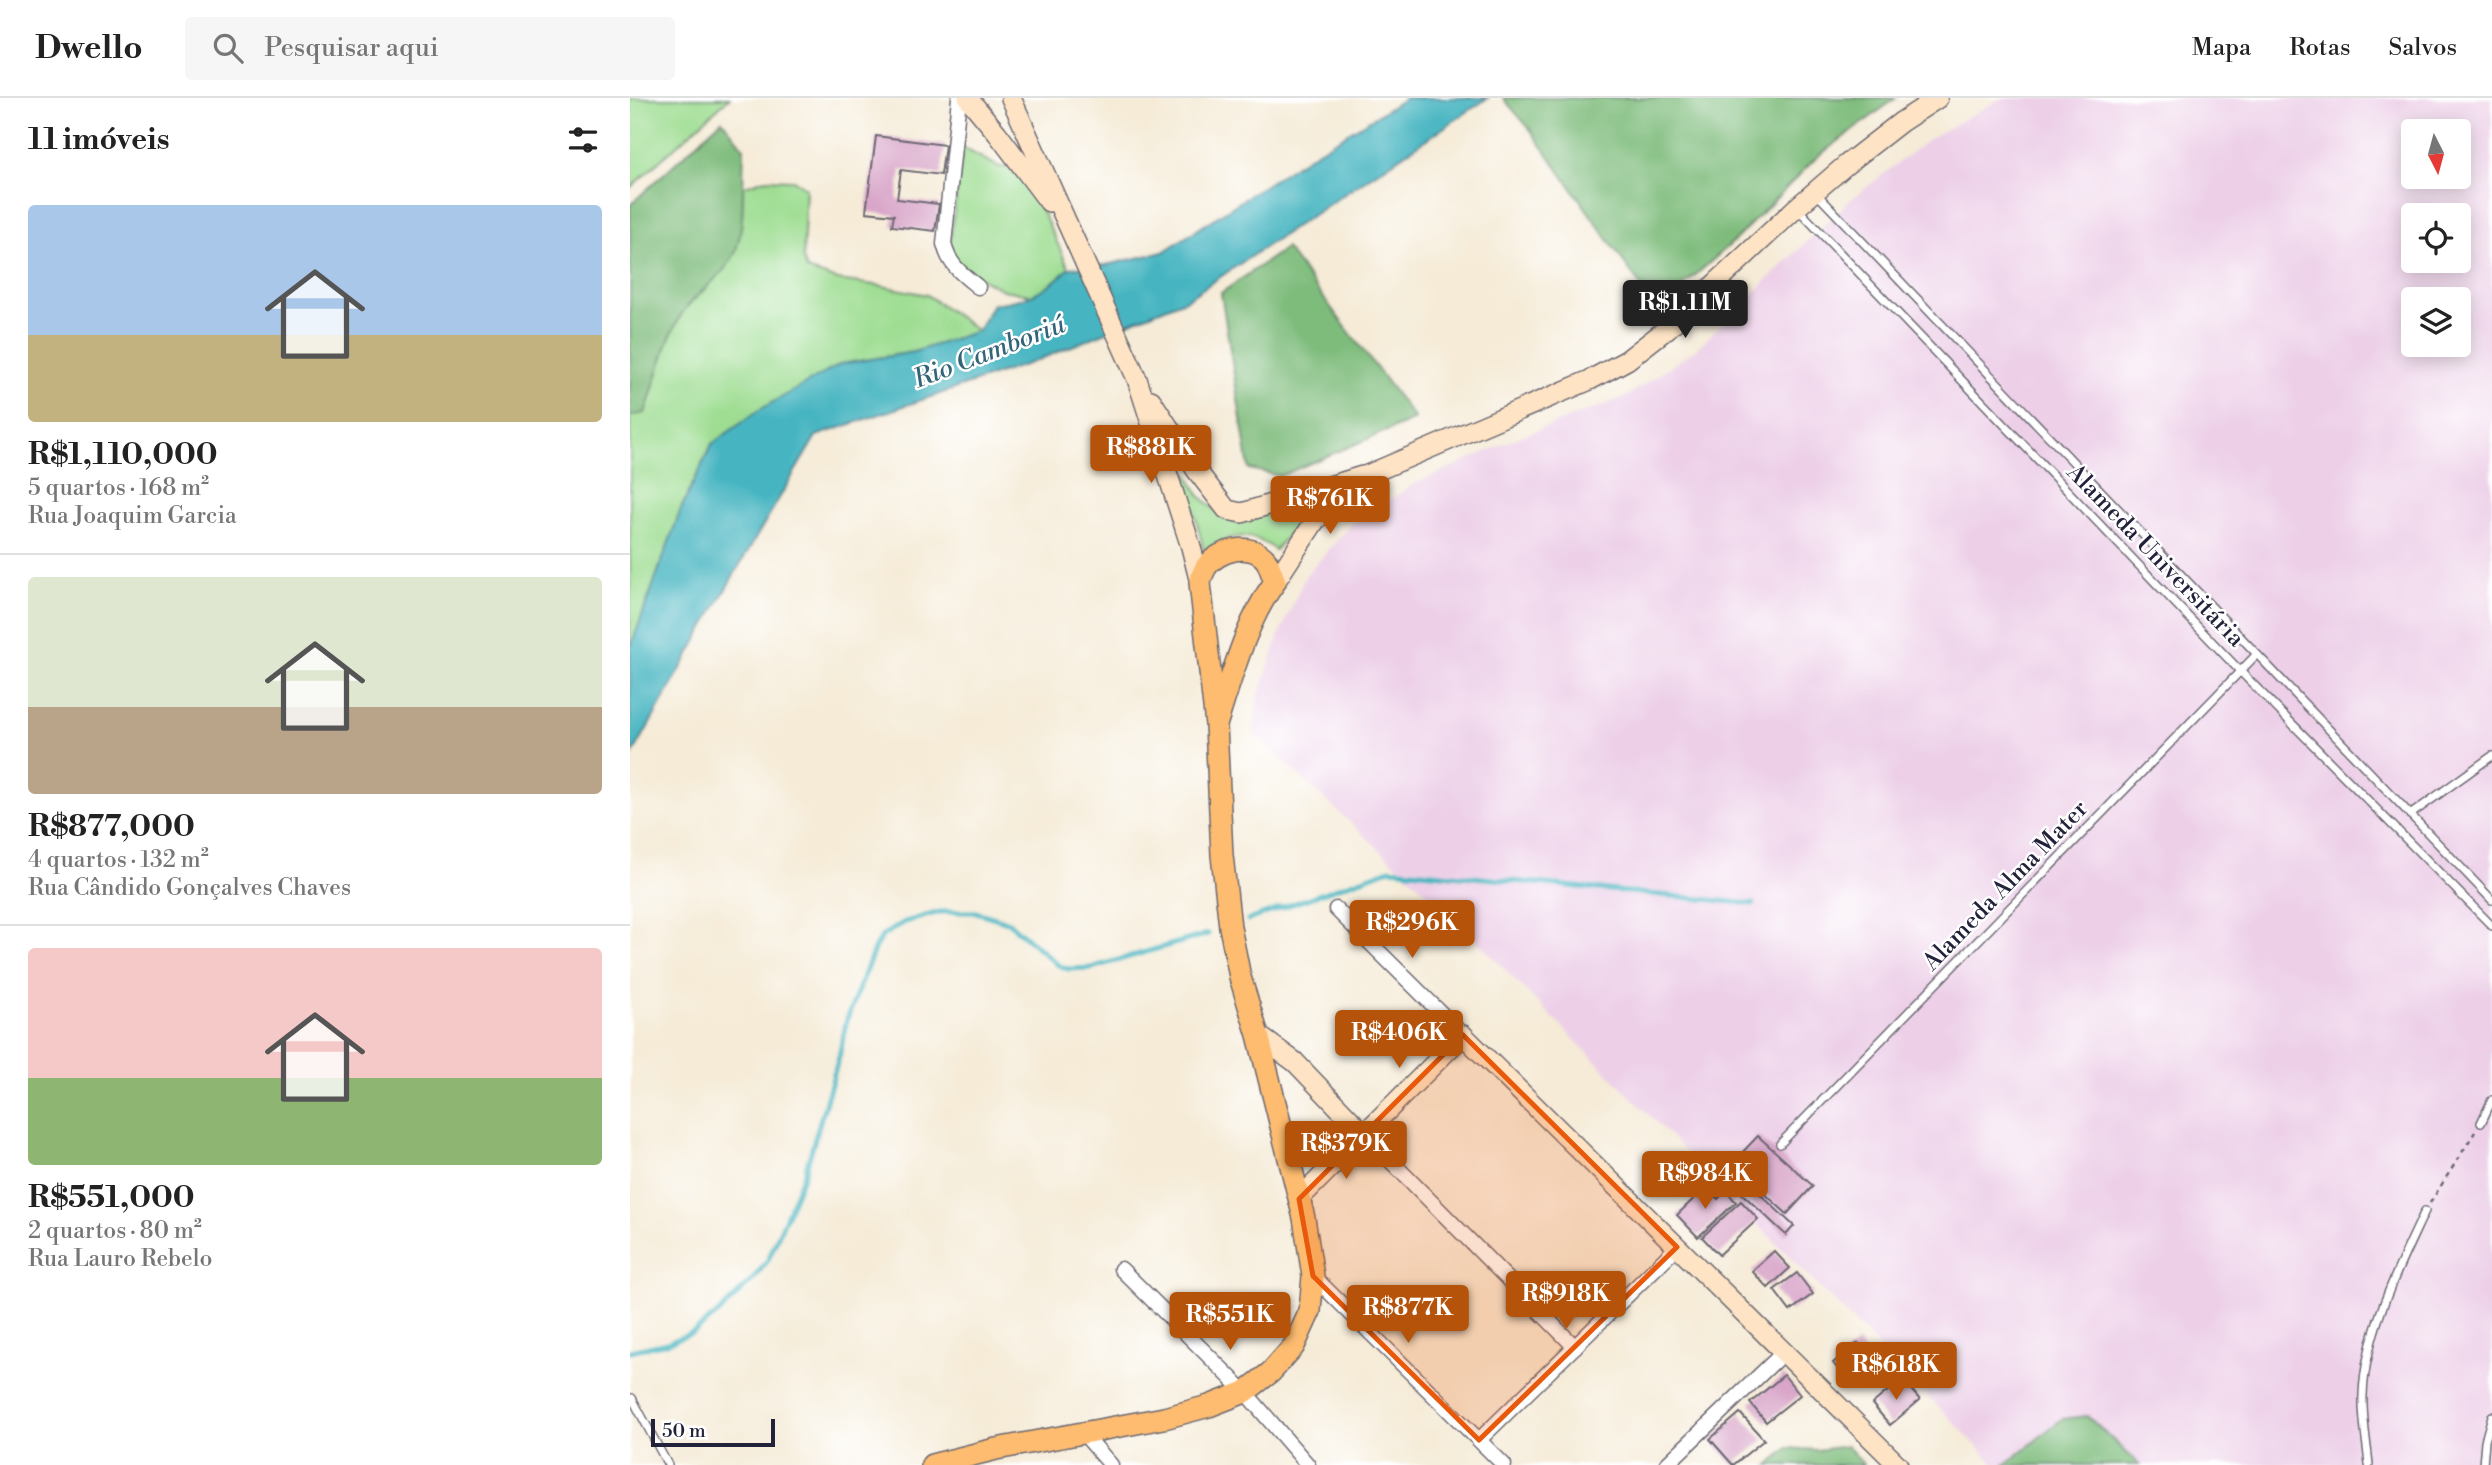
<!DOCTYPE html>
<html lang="pt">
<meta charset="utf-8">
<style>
body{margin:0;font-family:"Libre Bodoni",serif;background:#f6f6f6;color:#222;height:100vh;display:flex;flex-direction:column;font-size:26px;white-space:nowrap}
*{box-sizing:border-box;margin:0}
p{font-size:23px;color:#767676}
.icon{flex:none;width:38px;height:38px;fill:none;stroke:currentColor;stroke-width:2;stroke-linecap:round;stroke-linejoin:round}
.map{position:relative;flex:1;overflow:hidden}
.panel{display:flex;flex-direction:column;background:#fff;width:630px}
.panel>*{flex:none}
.needle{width:46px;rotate:174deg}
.buttons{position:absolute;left:1771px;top:21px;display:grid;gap:14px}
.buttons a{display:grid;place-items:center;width:70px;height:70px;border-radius:7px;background:#fff;box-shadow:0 4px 18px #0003;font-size:35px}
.scale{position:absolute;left:21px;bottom:18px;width:124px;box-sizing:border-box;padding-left:7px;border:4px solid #22223b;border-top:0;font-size:19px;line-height:24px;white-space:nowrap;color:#22223b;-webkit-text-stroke:5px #fff;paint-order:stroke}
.price{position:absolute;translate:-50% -60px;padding:0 16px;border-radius:7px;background:#b45309;color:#fff;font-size:23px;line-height:46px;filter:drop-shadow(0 2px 4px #0008)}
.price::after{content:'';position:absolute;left:50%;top:42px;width:21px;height:16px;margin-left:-10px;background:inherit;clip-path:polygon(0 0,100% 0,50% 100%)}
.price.selected{background:#222;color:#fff}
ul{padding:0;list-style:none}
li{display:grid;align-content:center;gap:14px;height:371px;padding:0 28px}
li+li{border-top:2px solid #e0e0e0}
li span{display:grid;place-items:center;height:217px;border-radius:7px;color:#555}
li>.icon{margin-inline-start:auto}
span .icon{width:126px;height:126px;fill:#fffc;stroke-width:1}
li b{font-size:30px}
h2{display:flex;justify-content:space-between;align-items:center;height:84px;padding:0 28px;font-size:30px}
header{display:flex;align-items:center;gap:42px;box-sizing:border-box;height:98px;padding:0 35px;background:#fff;border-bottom:2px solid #e0e0e0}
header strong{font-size:33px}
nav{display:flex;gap:38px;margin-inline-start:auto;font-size:24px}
.search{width:490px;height:63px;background:#f6f6f6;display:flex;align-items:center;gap:18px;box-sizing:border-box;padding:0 24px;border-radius:7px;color:#767676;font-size:26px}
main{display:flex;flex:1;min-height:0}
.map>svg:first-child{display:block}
.built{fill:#edd0e8;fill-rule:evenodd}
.green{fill:#9edd92;stroke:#608066;stroke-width:2}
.forest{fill:#7ebc7c;stroke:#506f5c;stroke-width:2}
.water{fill:#47b5c1;stroke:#346c7e;stroke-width:2}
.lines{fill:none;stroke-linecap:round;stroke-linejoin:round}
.stream{stroke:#47b5c1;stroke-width:5}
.building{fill:#d9a6c9}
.service-casing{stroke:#6c6872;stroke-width:10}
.minor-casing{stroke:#6c6872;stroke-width:17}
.secondary-casing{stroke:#6c6872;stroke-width:22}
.primary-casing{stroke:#6c6872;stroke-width:24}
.path{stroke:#6c6872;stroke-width:2.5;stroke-dasharray:5 5;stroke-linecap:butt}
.service{stroke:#fff;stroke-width:7}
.minor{stroke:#fff;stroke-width:14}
.secondary{stroke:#fee4c5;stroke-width:19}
.primary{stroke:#fdbc6f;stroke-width:21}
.marked{fill:#e8590c;fill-opacity:0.2;stroke:#e8590c;stroke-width:5;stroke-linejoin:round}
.labels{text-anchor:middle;stroke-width:5;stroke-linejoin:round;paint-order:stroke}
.street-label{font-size:24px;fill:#22223b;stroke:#fff}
.water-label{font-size:26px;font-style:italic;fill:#336477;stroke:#fff}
</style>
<header>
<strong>Dwello</strong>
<div class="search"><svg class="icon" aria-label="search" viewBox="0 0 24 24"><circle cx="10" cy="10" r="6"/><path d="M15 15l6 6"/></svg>Pesquisar aqui</div>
<nav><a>Mapa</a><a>Rotas</a><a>Salvos</a></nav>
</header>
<main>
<section class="panel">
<h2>11 imóveis<svg class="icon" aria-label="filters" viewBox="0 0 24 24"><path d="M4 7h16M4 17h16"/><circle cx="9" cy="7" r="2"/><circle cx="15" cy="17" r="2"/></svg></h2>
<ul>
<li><span style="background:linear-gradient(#a9c7e8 60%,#c2b280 0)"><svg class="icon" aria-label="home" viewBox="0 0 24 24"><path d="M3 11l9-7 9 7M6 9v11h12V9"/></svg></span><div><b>R$1,110,000</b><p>5 quartos · 168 m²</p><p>Rua Joaquim Garcia</p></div></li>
<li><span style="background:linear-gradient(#dfe7d0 60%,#b9a48a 0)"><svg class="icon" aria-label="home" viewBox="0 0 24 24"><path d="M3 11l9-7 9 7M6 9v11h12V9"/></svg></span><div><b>R$877,000</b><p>4 quartos · 132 m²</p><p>Rua Cândido Gonçalves Chaves</p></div></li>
<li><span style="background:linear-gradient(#f6c9c9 60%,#8fb573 0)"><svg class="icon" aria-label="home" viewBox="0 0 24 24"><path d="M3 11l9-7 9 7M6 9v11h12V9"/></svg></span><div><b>R$551,000</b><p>2 quartos · 80 m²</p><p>Rua Lauro Rebelo</p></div></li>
</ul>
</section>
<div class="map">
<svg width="1862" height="1367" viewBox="0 0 1862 1367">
<rect width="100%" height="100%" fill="#fff"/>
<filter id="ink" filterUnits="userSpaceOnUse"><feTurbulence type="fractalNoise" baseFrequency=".0143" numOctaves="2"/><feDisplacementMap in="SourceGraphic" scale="14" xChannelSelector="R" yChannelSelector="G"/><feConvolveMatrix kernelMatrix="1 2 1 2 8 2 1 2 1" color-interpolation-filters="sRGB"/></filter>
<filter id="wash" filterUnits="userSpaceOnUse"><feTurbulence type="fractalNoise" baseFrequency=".00686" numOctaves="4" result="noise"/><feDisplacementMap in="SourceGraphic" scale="28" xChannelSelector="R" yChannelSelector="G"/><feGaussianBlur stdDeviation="1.57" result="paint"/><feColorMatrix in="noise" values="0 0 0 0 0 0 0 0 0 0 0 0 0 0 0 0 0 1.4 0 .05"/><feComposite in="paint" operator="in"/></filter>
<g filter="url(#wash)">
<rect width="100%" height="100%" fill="#f5ebd7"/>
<path class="built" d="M1372,0H1862V1367H1510L1457,1318L1432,1321L1375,1367H1366L822,818L624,636L627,603L650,535L676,477L723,425L784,386L894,337L996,299L1066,251L1219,103L1300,40ZM1783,33H1829V79H1783ZM1783,117H1829V163H1783ZM1783,201H1829V247H1783Z"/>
<path class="green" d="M0,0H99L0,90Z
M333,50L367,68L393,73L439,170L420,189L402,197L373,192L325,167L319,152Z
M135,81L163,82L176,90L173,160L177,172L208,182L252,188L297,197L348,233L284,254L211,266L82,346L51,411L0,551V318L15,314L39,240L54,211L83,183L106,154L111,123L112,89Z
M539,345L570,398L585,412L625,420L697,392L700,398L668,425L645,452C622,433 596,435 574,453L565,417L539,351Z"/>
<path class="forest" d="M873,0H1266L1187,59L1103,144L1027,211L900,31Z
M92,22L114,50C112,80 116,124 106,152C97,177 67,193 53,214C34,244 27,281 15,315L0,318V107Z
M656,150L785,321L650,378L619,371L591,195Z
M1457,1318L1510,1367H1375L1432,1321Z
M1217,1348L1234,1367H1139L1158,1350L1187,1352Z"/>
<path class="water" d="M776,0H858L557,201L403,264L186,338L102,480L0,661V551L51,411L82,346L129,312L211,266L284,254L348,233L363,206C397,202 415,194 439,170L476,167L533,154L675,61Z"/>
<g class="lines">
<path class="stream" d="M618,822L760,771L1123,806
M0,1253L37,1245L64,1234L90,1214L124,1180L138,1162L175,1074L209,959L217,921L245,849L253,837L275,824L310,814H346L378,824L428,867L438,871L461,870L578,836"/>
</g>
<g id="blocks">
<path class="building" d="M246,38L315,47L311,77L271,72L267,101L309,106L305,133L262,128L264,117L236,114Z
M1128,1038L1183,1088L1157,1116L1111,1074L1116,1070L1106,1061Z
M1115,1082L1164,1128L1156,1137L1106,1090Z
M1076,1089L1088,1101L1096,1093L1106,1104L1068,1139L1047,1117Z
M1111,1103L1128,1121L1089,1157L1072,1139Z
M1144,1153L1160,1170L1138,1190L1122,1173Z
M1167,1175L1183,1196L1160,1213L1144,1192Z
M1228,1245L1242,1262L1217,1283L1203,1265Z
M1154,1277L1170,1297L1136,1324L1120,1305Z
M1272,1281L1290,1302L1260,1327L1242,1306Z
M1110,1315L1134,1342L1103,1367L1080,1341Z"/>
</g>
</g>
<g filter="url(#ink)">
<use href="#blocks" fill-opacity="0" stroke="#6c6872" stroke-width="2"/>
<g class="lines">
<defs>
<path id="service" d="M1185,94L1862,802
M1167,110L1610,573L1862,828
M1780,717L1862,658
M1851,1025L1862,1002
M1150,1046L1627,556
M2,1300L38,1367
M1739,1367C1737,1344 1732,1320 1733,1297C1735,1235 1769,1169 1795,1113
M1853,1367L1855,1343L1862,1318"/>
<path id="minor" d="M329,0L314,146C319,167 332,176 348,189
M706,811L833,937
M734,1036L945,1249
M491,1171L615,1294L678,1367
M683,1178L874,1367
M454,1336L481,1367
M849,1342L1047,1149
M1036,1367L1154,1254"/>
<path id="secondary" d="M338,0L367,35L419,104
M381,0L507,281L561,449L570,485
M521,302L567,373L597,412L612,415L732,378
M645,484L685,423L737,377L960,282L997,262L1038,230L1166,110L1217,66L1271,24L1308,0
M628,937L665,964L734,1036
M669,1101L833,937L1268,1367"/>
<path id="primary" d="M302,1367L366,1351L534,1320L579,1308L615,1294L641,1274L664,1248L680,1213L683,1178L674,1120L628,937L610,879L600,829L592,757L586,627L570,485C571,480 573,474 576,469C588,452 621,443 636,462C640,468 642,477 645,484C616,523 601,581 586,627"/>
</defs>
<use href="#service" class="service-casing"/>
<use href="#minor" class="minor-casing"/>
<use href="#secondary" class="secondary-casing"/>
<use href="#primary" class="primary-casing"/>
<path class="path" d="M1800,1105L1845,1034"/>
<use href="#service" class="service"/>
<use href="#minor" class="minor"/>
<use href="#secondary" class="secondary"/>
<use href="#primary" class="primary"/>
</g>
</g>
<path class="marked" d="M833,937L1047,1149L849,1342L683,1178L669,1101Z"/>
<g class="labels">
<g class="street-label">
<text transform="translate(1526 457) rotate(46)" y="8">Alameda Universitária</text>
<text transform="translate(1375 787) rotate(-46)" y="8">Alameda Alma Mater</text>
</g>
<g class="water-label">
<text transform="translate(359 253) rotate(-21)" y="9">Rio Camboriú</text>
</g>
</g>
</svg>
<div class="buttons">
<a><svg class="needle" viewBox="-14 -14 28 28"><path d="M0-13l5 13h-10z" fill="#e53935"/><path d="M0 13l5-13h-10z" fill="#767676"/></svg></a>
<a><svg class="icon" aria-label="locate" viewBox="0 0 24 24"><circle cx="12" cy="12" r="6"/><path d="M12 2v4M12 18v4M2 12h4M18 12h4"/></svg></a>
<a><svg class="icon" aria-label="layers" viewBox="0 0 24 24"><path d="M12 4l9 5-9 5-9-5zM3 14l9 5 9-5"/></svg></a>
</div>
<div class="scale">50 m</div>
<b class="price selected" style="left:1055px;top:242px">R$1.11M</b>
<b class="price" style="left:521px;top:387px">R$881K</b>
<b class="price" style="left:700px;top:438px">R$761K</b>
<b class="price" style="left:782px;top:862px">R$296K</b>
<b class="price" style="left:769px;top:972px">R$406K</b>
<b class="price" style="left:716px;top:1083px">R$379K</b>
<b class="price" style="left:1075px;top:1113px">R$984K</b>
<b class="price" style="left:936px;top:1233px">R$918K</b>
<b class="price" style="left:778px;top:1247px">R$877K</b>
<b class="price" style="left:600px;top:1254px">R$551K</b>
<b class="price" style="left:1266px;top:1304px">R$618K</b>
</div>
</main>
